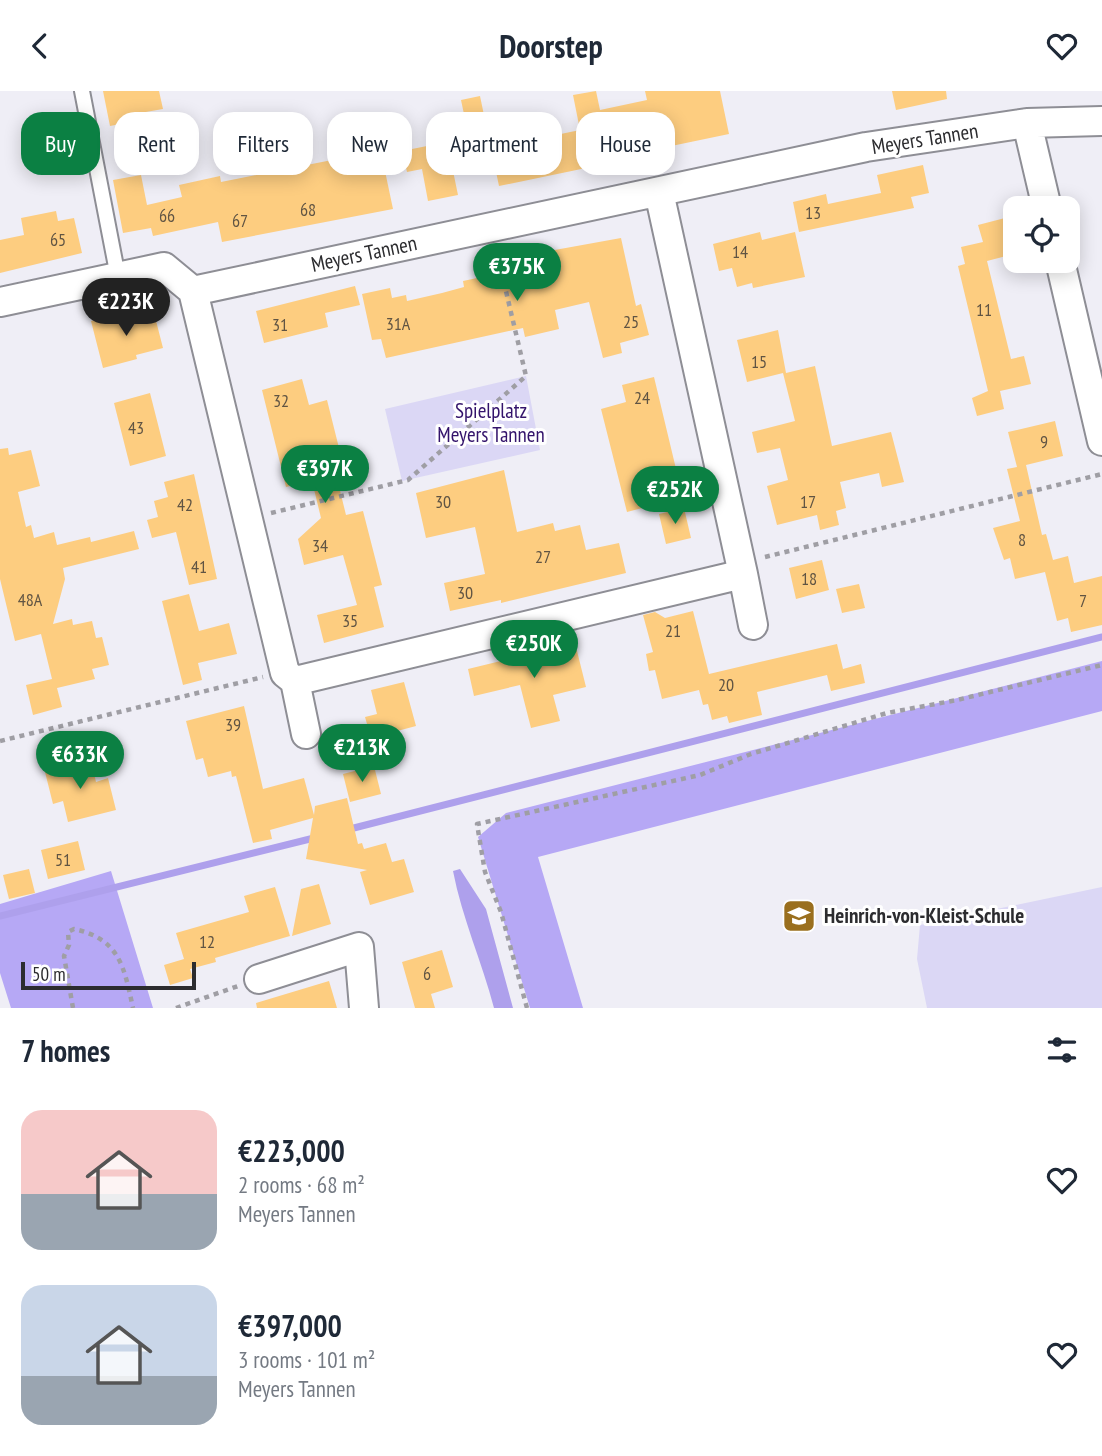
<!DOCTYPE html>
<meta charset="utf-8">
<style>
body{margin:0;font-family:"PT Sans Narrow",sans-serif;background:#f6f6f7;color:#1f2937;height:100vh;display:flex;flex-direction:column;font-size:26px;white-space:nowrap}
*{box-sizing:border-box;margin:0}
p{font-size:23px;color:#747a83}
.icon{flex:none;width:38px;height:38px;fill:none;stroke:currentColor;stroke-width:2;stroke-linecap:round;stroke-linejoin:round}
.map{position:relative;height:917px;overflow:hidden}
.side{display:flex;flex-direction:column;background:#fff;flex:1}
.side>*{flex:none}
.top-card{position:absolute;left:21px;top:21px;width:700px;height:63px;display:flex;gap:14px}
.buttons{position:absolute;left:1003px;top:105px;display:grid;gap:14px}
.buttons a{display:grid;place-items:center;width:77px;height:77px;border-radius:14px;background:#fff;box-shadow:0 4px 18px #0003;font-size:35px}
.scale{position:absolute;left:21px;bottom:18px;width:175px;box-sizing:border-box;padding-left:7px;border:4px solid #2c2c2f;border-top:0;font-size:19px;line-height:24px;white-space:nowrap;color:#2c2c2f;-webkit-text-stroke:5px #fff;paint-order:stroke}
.price{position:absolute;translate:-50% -60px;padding:0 16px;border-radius:24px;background:#0b8043;color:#fff;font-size:23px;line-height:46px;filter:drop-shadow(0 2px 4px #0008)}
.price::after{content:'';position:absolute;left:50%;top:42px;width:21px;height:16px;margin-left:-10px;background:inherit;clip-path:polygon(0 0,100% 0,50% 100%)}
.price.on{background:#222;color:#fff}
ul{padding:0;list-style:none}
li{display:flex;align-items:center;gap:21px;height:175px;padding:0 21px}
li span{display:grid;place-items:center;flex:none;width:196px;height:140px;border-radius:21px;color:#555}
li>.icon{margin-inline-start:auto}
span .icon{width:84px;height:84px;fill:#fffc;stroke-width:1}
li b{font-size:30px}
h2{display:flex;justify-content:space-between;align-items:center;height:84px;padding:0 21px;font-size:30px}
.pill{padding:0 24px;border-radius:21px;background:#fff;box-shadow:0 4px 18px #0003;font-size:24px;line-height:63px}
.pill.on{background:#0b8043;color:#fff}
header{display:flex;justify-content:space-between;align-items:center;height:91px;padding:0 21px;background:#fff;font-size:32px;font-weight:600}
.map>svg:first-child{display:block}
.green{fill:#dbd7f5}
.forest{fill:#b6a8f5}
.water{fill:#aea0ec}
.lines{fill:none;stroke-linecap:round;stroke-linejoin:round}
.stream{stroke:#aea0ec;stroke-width:7}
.building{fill:#fdcd80}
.lane-casing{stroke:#8e8e95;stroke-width:18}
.street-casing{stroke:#8e8e95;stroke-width:32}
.path{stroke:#9f9ea4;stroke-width:4.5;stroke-dasharray:5 5;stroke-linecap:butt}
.lane{stroke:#fff;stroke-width:14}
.street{stroke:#fff;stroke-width:28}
.labels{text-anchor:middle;stroke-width:6;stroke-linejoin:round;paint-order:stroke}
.number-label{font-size:18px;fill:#605443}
.street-label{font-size:21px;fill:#2c2c2f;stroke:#fff}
.park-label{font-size:21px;fill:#33136b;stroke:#fff}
.poi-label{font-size:21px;font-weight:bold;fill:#2c2c2f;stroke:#fff;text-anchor:start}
</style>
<header><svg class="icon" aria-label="back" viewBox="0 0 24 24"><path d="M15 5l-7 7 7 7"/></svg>Doorstep<svg class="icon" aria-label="heart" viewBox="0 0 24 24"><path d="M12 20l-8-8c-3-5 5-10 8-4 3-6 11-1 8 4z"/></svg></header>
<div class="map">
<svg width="1102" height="917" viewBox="0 0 1102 917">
<rect width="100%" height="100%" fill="#efeef6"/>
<path class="green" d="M526,285L540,359L402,390L385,318Z
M1102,796V917H927L917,868L920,834Z"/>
<path class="forest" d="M1102,570V620L538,766L583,917H530L478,746L506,722Z
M111,780L153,917H11L0,882V813Z"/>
<path class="water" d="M460,778L486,818L513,917H494C482,871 462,827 453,780Z"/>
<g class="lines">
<path class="stream" d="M346,739L1102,546
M0,825L318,746"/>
</g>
<path class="building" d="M103,0H159L163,18L140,22L141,29L110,35Z
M596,0L600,19L647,9L645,0H720L729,43L657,58L658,62L499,95L491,57L472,61L461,9L480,5L490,53L526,45L527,50L580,39L573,4Z
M892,0H946L947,8L896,19Z
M357,45L363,73L368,72L370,84L385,80L393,118L222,151L218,131L153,145L151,137L123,142L113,89L141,84L147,114L182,106L179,94L220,85L221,91L332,69L328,52Z
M447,51L458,104L428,110L422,78L407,81L402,60Z
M923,74L929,102L911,106L914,117L799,141L793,111L826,103L828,113L881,102L877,84Z
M56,120L58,130L74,127L82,162L0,182V149L24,144L21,127Z
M1005,127L1014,163L987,170L1011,268L1024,265L1031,293L1000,300L1004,318L977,325L972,307L988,300L958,175L965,173L961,156L983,151L978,134Z
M760,141L762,149L795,141L805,186L753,197L752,192L737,196L732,177L719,180L713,153Z
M621,147L636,215L641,213L649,244L620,252L622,262L603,267L589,211L555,219L559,238L525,246L523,237L386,267L381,248L372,249L362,203L390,197L392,207L406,204L407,210L442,202L464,196L463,190L519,178L516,166Z
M355,195L360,214L325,222L328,236L264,252L256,220Z
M125,222L127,228L154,222L163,257L136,264L137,268L103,277L91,230Z
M778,239L786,282L815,275L832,355L891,341L904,391L882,396L879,382L840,391L846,417L836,420L839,434L820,439L817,424L777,434L767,395L788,389L780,357L757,362L752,341L795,330L783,282L747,291L737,249Z
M654,286L677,382L640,392L646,416L627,421L601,318L626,311L622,294Z
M302,288L309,314L327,309L339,357L330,359L346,424L363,420L382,494L374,496L384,536L324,552L317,524L357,514L343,464L304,474L298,448L321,427L312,390L286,396L262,299Z
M150,302L166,365L130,375L114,312Z
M1055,330L1063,365L1026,374L1042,444L1046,443L1053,469L1068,465L1074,492L1102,485V534L1071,541L1068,527L1057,530L1045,481L1015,488L1010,467L1004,469L993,437L1020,430L1007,378L1017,376L1008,341Z
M8,357L9,364L31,359L40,395L18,401L26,436L31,434L34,447L54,441L57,454L90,446L91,451L134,440L139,458L63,477L65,488L53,533L72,528L73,534L92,530L96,547L102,546L109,574L92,578L95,588L57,597L62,616L33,624L26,594L52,588L41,543L15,550L0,488V358Z
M504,379L517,441L553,432L555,440L580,434L586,459L619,452L626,482L501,512V509L450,520L444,492L485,483L475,436L426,447L416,402Z
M194,383L217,488L189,494L176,441L152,447L147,429L158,426L154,410L168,406L164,391Z
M684,417L691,447L666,453L659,423Z
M822,469L829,499L796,508L789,477Z
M859,493L865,517L842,522L836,498Z
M189,503L199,540L229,532L237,563L198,572L202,589L183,594L162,510Z
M693,520L709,583L837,553L843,578L861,573L865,592L831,600L827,584L757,601L762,624L729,632L727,625L712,629L708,613L703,614L699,599L662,608L655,579L649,580L646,563L653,561L643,524L655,521L665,527Z
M575,552L586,596L553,604L560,630L531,637L520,594L474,605L468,578Z
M404,591L416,635L371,647L365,626L377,623L371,599Z
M244,615L263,698L304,687L314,724L315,715L347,707L358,753L362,752L364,758L386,752L392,771L404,768L414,801L370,814L360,781L367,779L306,768L313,727L270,739L272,748L253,752L236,685L232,686L231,680L208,686L203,667L196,669L186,630Z
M91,669L96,691L108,687L116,719L68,731L63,710L53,713L45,681Z
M374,675L381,703L350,711L343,683Z
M78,750L85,779L48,788L41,759Z
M29,778L35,802L9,808L3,784Z
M319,793L331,833L292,845L301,798Z
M275,796L290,845L215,867L216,871L190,878L193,887L170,894L164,874L184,868L176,842L249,821L244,805Z
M442,859L453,896L431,903L435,917H415L402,871Z
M329,890L337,917H257L256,912Z"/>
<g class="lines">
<defs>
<path id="lane" d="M82,0L118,186"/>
<path id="street" d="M1027,32L1047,117
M1060,170L1102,350
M193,200L285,582L295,590L743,483L659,101
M0,211L164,176L193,200L866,56L1027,32L1102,30
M743,483L753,534
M295,590L306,643
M259,888L359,856L364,917"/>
</defs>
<use href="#lane" class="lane-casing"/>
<use href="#street" class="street-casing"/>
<path class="path" d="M271,422L408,389L526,285L496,158
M765,466L1102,383
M0,650L263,586
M73,917L64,865L69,854L68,841L74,838C120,848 124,876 133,917
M176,917L238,895
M527,917L501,821L485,781L477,733L700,684L751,663L887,622L957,609L1102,574"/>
<use href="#lane" class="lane"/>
<use href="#street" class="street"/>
</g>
<defs>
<symbol id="school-square" viewBox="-11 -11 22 22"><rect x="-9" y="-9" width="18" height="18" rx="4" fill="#9a6f1e" stroke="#fff"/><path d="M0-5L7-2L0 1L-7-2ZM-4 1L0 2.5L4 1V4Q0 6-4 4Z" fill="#fff"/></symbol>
</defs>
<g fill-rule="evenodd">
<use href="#school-square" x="780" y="806" width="38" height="38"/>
</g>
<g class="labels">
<g class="number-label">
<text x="308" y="125">68</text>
<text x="813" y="128">13</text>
<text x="167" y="131">66</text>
<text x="240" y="136">67</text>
<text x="58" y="155">65</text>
<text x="740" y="167">14</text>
<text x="984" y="225">11</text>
<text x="631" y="237">25</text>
<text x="398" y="239">31A</text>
<text x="280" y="240">31</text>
<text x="759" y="277">15</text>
<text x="642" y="313">24</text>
<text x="281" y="316">32</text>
<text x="136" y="343">43</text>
<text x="1044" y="357">9</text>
<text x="443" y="417">30</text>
<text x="808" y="417">17</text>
<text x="185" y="420">42</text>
<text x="1022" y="455">8</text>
<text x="320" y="461">34</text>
<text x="543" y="472">27</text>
<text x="199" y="482">41</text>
<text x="809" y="494">18</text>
<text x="465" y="508">30</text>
<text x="30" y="515">48A</text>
<text x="1083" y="516">7</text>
<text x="350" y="536">35</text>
<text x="673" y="546">21</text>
<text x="726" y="600">20</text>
<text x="233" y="640">39</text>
<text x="63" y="775">51</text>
<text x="207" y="857">12</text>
<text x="427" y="889">6</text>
</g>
<g class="street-label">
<text transform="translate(925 48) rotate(-9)" y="7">Meyers Tannen</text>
<text transform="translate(364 163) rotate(-12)" y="7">Meyers Tannen</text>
</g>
<g class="park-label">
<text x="491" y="327">Spielplatz<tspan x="491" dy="24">Meyers Tannen</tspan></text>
</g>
<g class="poi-label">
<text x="824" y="832">Heinrich-von-Kleist-Schule</text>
</g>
</g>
</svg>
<div class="buttons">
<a><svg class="icon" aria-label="locate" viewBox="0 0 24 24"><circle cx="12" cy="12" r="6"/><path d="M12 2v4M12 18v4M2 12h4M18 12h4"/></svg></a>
</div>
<div class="scale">50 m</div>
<b class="price" style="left:517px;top:212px">€375K</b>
<b class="price on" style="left:126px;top:247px">€223K</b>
<b class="price" style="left:325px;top:414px">€397K</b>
<b class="price" style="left:675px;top:435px">€252K</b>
<b class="price" style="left:534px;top:589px">€250K</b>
<b class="price" style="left:362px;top:693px">€213K</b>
<b class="price" style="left:80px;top:700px">€633K</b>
<div class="top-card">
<a class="pill on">Buy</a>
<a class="pill">Rent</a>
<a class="pill">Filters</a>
<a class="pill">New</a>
<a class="pill">Apartment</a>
<a class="pill">House</a>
</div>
</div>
<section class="side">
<h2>7 homes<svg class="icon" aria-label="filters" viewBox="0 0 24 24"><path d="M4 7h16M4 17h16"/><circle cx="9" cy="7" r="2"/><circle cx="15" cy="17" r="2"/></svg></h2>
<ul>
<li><span style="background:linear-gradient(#f6c9c9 60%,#9aa5b1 0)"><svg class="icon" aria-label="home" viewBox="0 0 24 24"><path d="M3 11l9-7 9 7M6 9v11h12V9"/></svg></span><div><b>€223,000</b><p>2 rooms · 68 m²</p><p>Meyers Tannen</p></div><svg class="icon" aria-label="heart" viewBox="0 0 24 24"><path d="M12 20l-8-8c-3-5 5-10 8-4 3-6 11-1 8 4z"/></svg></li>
<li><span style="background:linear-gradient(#c9d6e8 65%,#9aa5b1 0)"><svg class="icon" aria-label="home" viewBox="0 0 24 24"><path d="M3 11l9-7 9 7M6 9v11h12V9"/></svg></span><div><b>€397,000</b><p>3 rooms · 101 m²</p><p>Meyers Tannen</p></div><svg class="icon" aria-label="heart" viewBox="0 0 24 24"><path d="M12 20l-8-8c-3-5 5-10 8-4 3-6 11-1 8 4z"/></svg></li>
</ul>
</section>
